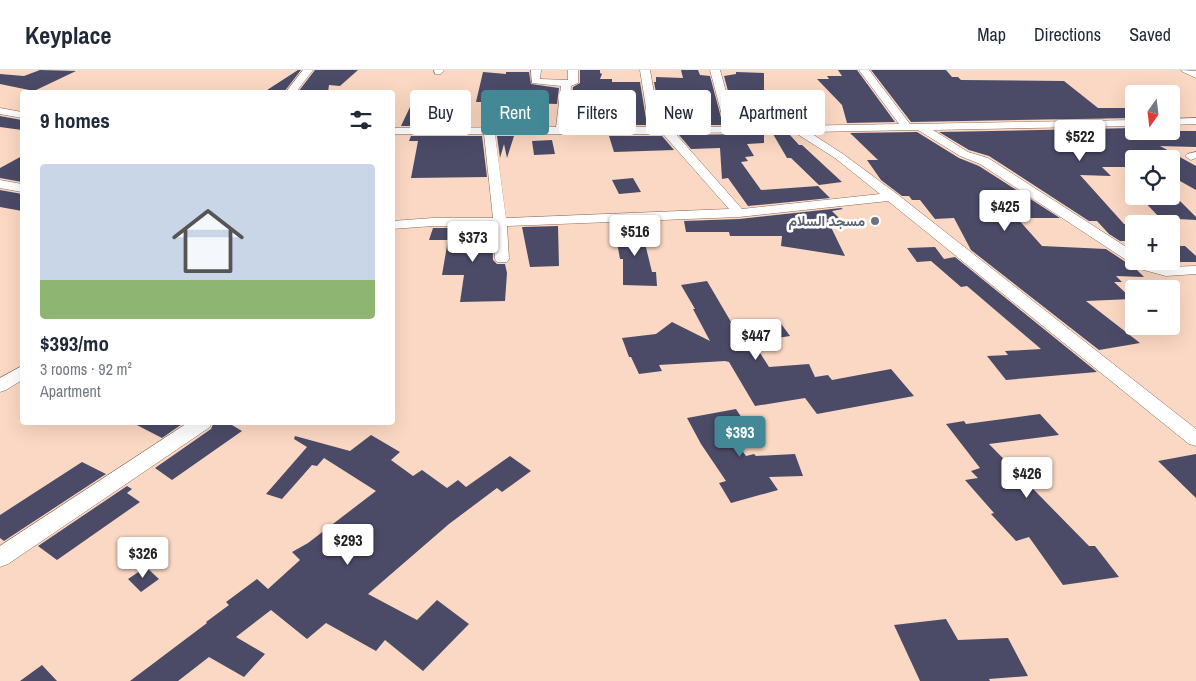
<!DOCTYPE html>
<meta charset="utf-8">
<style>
body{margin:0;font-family:"Archivo Narrow",Vazirmatn,sans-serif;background:#f2f2f3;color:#1f2937;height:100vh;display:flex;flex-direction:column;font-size:19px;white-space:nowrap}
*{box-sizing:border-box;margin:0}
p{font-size:16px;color:#747a83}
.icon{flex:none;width:28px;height:28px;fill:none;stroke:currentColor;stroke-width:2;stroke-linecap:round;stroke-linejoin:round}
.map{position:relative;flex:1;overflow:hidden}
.side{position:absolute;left:20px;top:20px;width:375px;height:335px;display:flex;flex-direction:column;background:#fff;border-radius:5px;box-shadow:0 5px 20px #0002}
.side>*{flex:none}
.guide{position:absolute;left:410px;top:20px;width:475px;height:45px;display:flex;gap:10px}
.needle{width:32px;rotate:194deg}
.buttons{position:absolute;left:1125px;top:15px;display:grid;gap:10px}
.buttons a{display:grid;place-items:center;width:55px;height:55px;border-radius:5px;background:#fff;box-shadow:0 5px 20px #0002;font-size:25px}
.price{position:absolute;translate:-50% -42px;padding:0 11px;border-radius:5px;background:#fff;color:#222;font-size:16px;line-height:32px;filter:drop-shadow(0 1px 2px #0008)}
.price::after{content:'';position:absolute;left:50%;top:30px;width:15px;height:11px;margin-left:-8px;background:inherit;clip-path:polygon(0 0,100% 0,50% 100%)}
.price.active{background:#438895;color:#fff}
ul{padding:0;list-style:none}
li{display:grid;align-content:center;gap:10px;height:265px;padding:0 20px}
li+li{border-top:1px solid #e0e1e3}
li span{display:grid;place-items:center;height:155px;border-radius:5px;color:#555}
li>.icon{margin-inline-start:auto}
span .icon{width:90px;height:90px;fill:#fffc;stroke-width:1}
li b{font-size:21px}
h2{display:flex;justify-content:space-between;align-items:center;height:60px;padding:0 20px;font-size:21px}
.tag{padding:0 18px;border-radius:5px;background:#fff;box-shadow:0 5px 20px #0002;font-size:18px;line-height:45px}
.tag.active{background:#438895;color:#fff}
header{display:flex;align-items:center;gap:30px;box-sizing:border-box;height:70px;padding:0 25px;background:#fff;border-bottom:1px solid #e0e1e3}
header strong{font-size:24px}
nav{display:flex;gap:28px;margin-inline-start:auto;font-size:18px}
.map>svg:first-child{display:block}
.building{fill:#4b4b68}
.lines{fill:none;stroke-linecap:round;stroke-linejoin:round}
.minor-casing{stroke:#896a58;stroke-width:1}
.minor{fill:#fff;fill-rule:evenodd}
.worship-dot{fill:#6b7280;stroke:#fff;stroke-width:2}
.labels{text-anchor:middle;stroke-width:5;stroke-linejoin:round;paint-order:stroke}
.far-worship-label{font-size:14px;font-weight:bold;fill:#5b616d;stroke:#fff;text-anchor:end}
</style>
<header>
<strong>Keyplace</strong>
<nav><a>Map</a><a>Directions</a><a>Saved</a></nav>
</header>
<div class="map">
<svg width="1196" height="611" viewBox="0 0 1196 611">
<rect width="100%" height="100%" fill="#fbd8c3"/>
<path class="building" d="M40,0L76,1L34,21L0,14V4L24,6Z
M298,0H301L284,22H264Z
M315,0H358L340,16L329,15L328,22H298Z
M580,0H600V3L602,4L600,9H612V12H640L647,55H576L578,41H572L573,34H571L573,17L580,13Z
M681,0H698L700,5L710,6L723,55H662L654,12H656V7L683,8Z
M838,0H857L895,52L847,53L842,35L817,9H829L827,6H842Z
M871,0H946L952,7H958L961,10L1064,11L1098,38H1127L1134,43V48L911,52Z
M483,2L506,4V2H529L531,14L559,18L557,34L526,33V30L525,33L520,32L518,55L494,56L498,32H476Z
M736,2L764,3V55H737L724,6L736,4Z
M424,35H449L441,56H401L410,37H423Z
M0,46L22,50V60L0,57Z
M1134,58V61H1196V77L1160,76L1196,96V120L1171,106V89H1140L1134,85V97H1102L1111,106L1080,105L1124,154H1134V171H1120L1109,164L1097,151H1089L989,86L969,80L939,62Z
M917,62L959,88L979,96L1060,148H1017L1042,176L1106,179L1136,199L1144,207L1116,206L1122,212H1114L1132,229L1086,231L1140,273L1099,280L971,180L954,148L935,149L920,130H912L909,126H902L881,110L867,90H878L850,63Z
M764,64V73L747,74L754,86L745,87L748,91L741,92L761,120L818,116L830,128L748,136L728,108L722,109L720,78L691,79L679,65Z
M773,64H789L799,75H802L842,112L819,115L791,88H787Z
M411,66H482L487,107L411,108L418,71H409Z
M497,66H514L507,88L504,74L500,88Z
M609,66H662L674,80L614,82Z
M552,70L555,84L534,85L532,71Z
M22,86V112L0,108V98Z
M633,108L641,122L619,124L612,110Z
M0,120L22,124V141L0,137Z
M1139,126H1175L1196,147V150L1160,148Z
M841,138L843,139L832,141L839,148L827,149L845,186L781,176L782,166H730L729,162H686L684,151L739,149Z
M640,153L652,202H656L657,216L623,215V189H620L618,178L619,154Z
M558,156L559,196L530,197L522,157Z
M433,158H492L493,190L497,194H505L507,203L505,231L460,232L464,205H442L448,170H429Z
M1171,176H1185L1196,186V192H1179L1171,185Z
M935,177L944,189L955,187L1097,302L1006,310L987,286L1008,285L1005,281L1041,279L967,216L961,217L931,191L917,192L907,178Z
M707,211L734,257L779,251L790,266L753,272L769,297L809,294L815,307L828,305L832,310L891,299L914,326L817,344L805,328L755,336L729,292L725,291L659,295L662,301L639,304L631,287H629L622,268L656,264L672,252L710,271L693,239H695L681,215Z
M736,339L747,356L727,360L746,386L754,384L756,386L795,384L803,406L769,407L778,420L731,433L719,413L726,411L701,374L687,348Z
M1040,344L1059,365L989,374L1089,476H1095L1119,507L1063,515L1029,467L1016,471L991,444L994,443L965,410L978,408L971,401L980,398L946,354L964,351L966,354Z
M131,352H185L162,368Z
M214,352H227L242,361L172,410L155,398L211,359Z
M371,365L400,382L391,390L413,406L422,400L447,418L458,410L466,417L510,386L531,401L502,422L497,418L449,454L368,524L417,550L437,530L469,554L423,601L385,570L376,581L326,553L307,569L271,540L236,567L265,584L244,607L209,587L178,611H130L207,553L206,552L229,535L226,532L257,509L268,519L300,490L292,482L308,473L376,421L324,388L317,396L312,395L282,429L266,424L307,377L294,369L295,366L350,381Z
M1196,384V428L1158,391Z
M82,392L106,404L4,471L0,468V445Z
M127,416L132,419L127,423L140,432L57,490L38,476Z
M146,497L159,509L141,522L128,509Z
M946,549L958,570L1008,568L1028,606L989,609L990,611H920L894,555Z
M42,595L57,611H20Z"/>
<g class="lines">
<defs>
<path id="minor" d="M303,0H313L296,22H286Z
M434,0H444L441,4H435Z
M531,0H541L540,9L568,10V0H578V13L571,16L567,57H649L640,0H650L660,57H725L710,0H720L736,57L899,54L859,0H869L910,54L1134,50V56L933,60L968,82L988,88L1134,182V191H1149L1166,197L1196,196V204L1166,206L1140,199L980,94L960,86L918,60L809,62L843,84L897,124L1196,359V376L1189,374L888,131L739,147L507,156L509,189L507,192H497L495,189L494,156H433L392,159V151L433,148H493L484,64H392V58L556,57L561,16L532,13ZM794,62L835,88L880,124L742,139L675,63ZM495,64H663L729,139L506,148Z
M1181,0L1196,1V8L1183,2Z
M0,38L22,42V48L0,44Z
M1196,48V54L1171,55V49Z
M1196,82V88L1191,90L1185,86L1187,84Z
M0,110L22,114V122L0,118Z
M22,296V310L6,320L0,322V308Z
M189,352H212L210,357L8,494L0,497V476Z"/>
</defs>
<use href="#minor" class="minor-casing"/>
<use href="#minor" class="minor"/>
</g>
<circle class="worship-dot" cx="875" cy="151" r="5"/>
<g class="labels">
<g class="far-worship-label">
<text x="865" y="156">مسجد السلام</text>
</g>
</g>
</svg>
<div class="buttons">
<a><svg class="needle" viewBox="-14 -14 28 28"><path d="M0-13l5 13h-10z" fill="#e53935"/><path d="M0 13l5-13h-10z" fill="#747a83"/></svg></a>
<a><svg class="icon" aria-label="locate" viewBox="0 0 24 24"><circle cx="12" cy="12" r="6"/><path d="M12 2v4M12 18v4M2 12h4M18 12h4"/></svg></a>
<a>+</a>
<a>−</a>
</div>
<b class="price" style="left:1080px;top:92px">$522</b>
<b class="price" style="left:1005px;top:162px">$425</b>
<b class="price" style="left:635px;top:187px">$516</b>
<b class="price" style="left:473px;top:193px">$373</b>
<b class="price" style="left:756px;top:291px">$447</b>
<b class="price active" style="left:740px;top:388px">$393</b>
<b class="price" style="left:1027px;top:429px">$426</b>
<b class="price" style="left:348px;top:496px">$293</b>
<b class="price" style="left:143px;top:509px">$326</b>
<div class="guide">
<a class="tag">Buy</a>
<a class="tag active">Rent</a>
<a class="tag">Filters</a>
<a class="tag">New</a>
<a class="tag">Apartment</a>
</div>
<section class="side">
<h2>9 homes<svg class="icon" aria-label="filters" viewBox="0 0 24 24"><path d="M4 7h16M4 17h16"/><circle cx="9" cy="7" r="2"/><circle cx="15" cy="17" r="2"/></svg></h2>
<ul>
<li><span style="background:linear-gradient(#c9d6e8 75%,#8fb573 0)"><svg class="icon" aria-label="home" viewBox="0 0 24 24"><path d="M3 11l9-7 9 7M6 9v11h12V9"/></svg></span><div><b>$393/mo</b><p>3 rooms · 92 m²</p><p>Apartment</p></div></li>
</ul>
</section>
</div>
